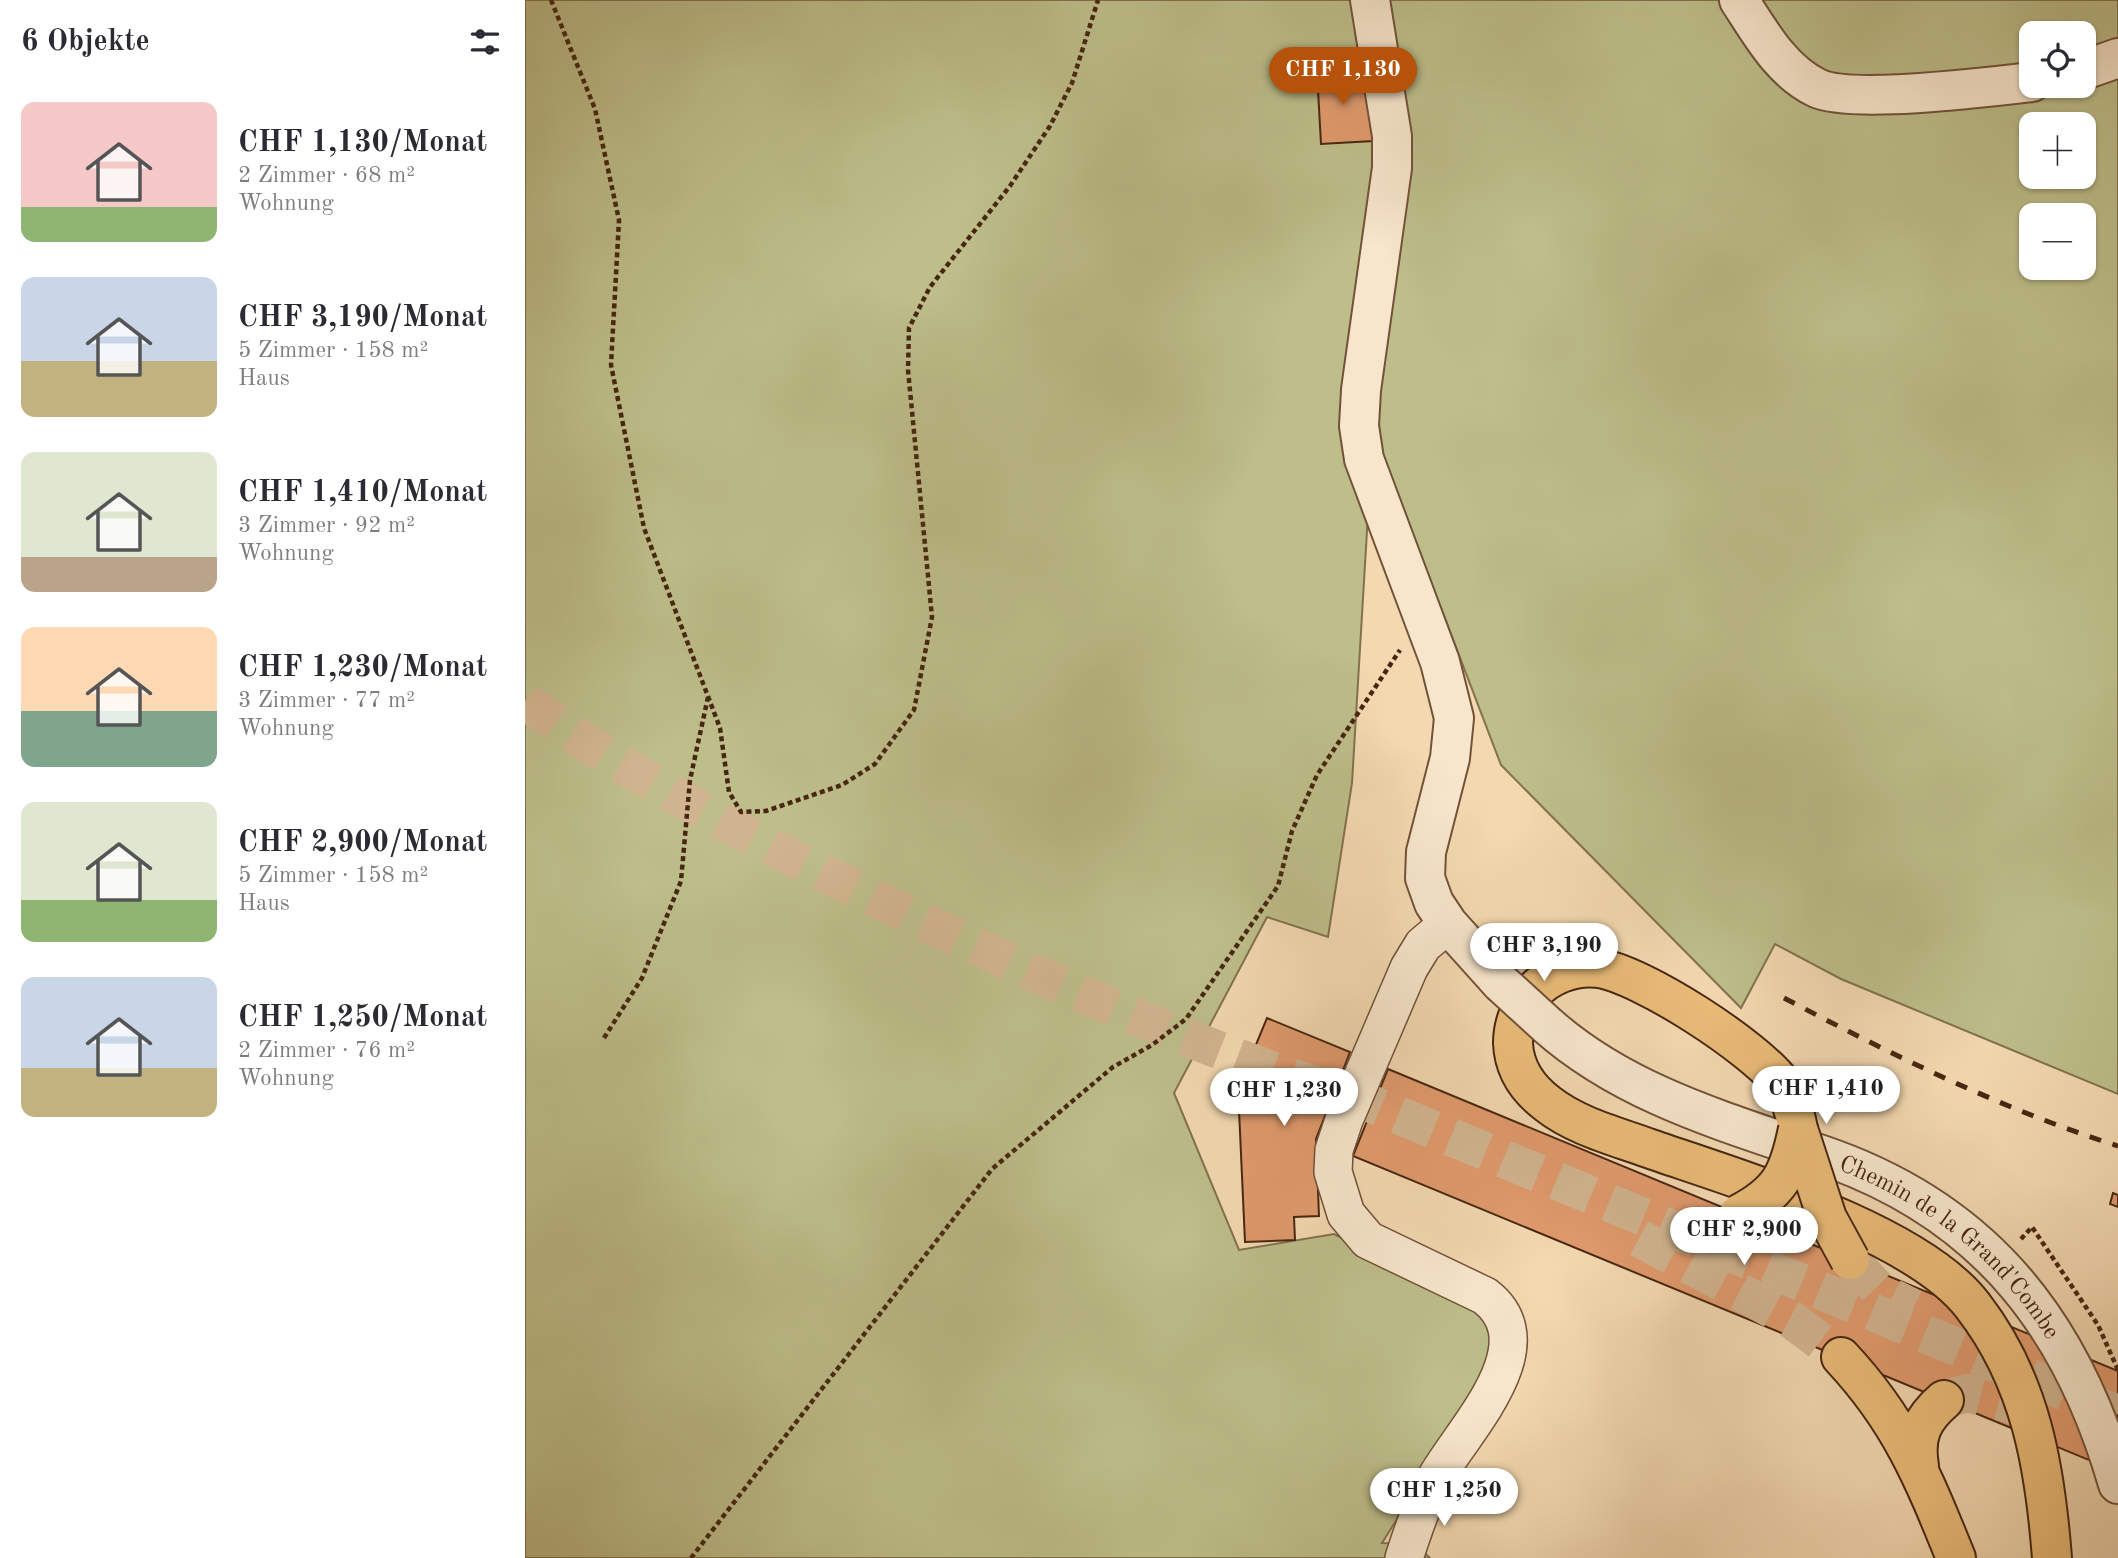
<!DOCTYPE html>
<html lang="de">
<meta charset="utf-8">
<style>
body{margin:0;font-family:"Old Standard TT",serif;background:#f2f2f3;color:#2b2b33;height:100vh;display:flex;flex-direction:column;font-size:26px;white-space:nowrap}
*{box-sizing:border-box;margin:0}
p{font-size:23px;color:#7c7c81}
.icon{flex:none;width:38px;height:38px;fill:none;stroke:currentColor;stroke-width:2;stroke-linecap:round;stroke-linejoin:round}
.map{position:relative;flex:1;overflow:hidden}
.sheet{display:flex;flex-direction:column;background:#fff;width:525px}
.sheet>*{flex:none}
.buttons{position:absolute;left:1494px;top:21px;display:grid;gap:14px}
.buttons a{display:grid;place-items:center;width:77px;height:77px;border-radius:14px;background:#fff;box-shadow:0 2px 5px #0004;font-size:35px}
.price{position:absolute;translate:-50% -60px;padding:0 16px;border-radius:24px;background:#fff;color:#222;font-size:23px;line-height:46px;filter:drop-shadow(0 2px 4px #0008)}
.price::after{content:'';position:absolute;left:50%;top:42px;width:21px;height:16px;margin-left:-10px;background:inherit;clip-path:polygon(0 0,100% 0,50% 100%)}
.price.selected{background:#b45309;color:#fff}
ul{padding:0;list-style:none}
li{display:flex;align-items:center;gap:21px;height:175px;padding:0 21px}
li span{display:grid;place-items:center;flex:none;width:196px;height:140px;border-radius:14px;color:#555}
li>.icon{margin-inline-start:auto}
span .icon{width:84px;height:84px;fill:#fffc;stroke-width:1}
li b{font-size:30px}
h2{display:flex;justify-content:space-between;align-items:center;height:84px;padding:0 21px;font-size:30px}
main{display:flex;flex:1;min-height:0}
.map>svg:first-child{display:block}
.green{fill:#bdbe8a;stroke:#82724e;stroke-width:2;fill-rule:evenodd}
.building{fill:#e09a6d;stroke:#472611;stroke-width:2}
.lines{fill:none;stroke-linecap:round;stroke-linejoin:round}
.trunk-tunnel{stroke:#d1b490;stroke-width:38;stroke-dasharray:38 19;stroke-linecap:butt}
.minor-casing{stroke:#725239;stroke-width:40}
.tertiary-casing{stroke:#725239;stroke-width:42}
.trunk-casing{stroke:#472611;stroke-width:42}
.path{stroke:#472611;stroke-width:4.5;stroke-dasharray:5 3.5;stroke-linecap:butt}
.minor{stroke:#f7e6cc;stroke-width:37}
.tertiary{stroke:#f7e6cc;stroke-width:38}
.trunk{stroke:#eabc78;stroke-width:38}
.rail{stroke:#472611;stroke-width:5;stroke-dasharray:12 12;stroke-linecap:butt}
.tertiary-bridge-casing{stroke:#725239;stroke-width:42;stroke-linecap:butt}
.trunk-bridge-casing{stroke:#472611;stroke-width:42;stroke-linecap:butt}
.tertiary-bridge{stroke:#f7e6cc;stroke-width:38}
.trunk-bridge{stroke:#eabc78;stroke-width:38}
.labels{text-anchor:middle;stroke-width:5;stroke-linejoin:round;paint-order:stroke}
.street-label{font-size:24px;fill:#472611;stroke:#f7e6cc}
</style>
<main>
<section class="sheet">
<h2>6 Objekte<svg class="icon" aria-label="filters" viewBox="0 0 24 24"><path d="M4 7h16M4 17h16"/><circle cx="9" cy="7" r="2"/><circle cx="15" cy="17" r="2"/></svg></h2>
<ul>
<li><span style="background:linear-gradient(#f6c9c9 75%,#8fb573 0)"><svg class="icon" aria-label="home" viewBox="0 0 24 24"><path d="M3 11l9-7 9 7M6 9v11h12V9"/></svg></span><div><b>CHF 1,130/Monat</b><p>2 Zimmer · 68 m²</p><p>Wohnung</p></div></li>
<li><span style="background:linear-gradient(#c9d6e8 60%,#c2b280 0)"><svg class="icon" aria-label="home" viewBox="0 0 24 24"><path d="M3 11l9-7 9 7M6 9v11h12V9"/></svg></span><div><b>CHF 3,190/Monat</b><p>5 Zimmer · 158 m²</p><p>Haus</p></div></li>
<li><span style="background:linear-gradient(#dfe7d0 75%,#b9a48a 0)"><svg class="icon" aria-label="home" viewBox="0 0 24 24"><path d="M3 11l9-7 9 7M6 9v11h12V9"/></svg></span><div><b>CHF 1,410/Monat</b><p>3 Zimmer · 92 m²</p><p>Wohnung</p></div></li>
<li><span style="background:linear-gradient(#ffd9b3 60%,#7fa58c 0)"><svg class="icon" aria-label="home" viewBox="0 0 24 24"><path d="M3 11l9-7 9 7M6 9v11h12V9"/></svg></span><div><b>CHF 1,230/Monat</b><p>3 Zimmer · 77 m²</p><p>Wohnung</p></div></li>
<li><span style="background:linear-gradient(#dfe7d0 70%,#8fb573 0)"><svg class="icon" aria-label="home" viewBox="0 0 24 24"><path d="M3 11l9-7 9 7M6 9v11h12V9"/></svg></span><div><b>CHF 2,900/Monat</b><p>5 Zimmer · 158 m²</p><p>Haus</p></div></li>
<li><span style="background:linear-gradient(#c9d6e8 65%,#c2b280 0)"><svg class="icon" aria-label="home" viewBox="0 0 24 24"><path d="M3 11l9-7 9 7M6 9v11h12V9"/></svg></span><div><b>CHF 1,250/Monat</b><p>2 Zimmer · 76 m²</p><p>Wohnung</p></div></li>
</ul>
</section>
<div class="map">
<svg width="1593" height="1558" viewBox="0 0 1593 1558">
<rect width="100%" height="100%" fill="#f3d8b0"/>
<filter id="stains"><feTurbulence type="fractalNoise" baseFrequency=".00286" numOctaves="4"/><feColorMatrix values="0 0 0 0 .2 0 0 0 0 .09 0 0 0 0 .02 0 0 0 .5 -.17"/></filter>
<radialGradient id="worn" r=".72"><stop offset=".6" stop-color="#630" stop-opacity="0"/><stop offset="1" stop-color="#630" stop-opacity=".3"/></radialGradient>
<path class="green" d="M0,0H1593V1094L1316,979L1250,944L1216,1008L976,765L848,430L827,783L803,937L742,917L649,1093L714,1250L809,1234L957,1310L972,1344L954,1388L857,1543L890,1544L905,1558H0ZM1507,33H1559V86H1507ZM1507,124H1559V177H1507ZM1507,215H1559V268H1507Z"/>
<path class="building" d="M837,68L848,141L796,144L792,72Z
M742,1018L825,1052L791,1139L794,1216L769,1217L770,1240L720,1242L713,1088Z
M863,1069L1593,1371V1472L828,1156Z
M1588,1193L1593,1195V1207L1585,1204Z"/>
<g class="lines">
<path class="trunk-tunnel" d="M0,701C116,783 237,844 364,905C521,981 683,1052 849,1105L1593,1414
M1114,1238L1267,1320L1316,1357
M1325,1260L1356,1292L1388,1308
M1419,1400L1442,1393L1527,1415"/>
<defs>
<path id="minor" d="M879,1558C888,1531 897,1503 911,1478C938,1430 1024,1345 960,1296L843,1240L821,1214L808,1172L809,1150L819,1120L884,968L898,945L923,924"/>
<g id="tertiary">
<path d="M845,0L867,136V168L836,390L834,426L839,459L915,662L929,718L925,758L901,852L900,878L909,903L923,924L976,983"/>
<path d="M1214,0C1235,32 1256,71 1292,88C1326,104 1464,87 1507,82"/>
<path d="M1559,70L1593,58"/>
<path id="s1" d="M1022,1025C1103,1097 1209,1124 1308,1159C1464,1216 1548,1328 1593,1484"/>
</g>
<path id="trunk" d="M1273,1129C1270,1113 1266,1097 1256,1083C1230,1048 1117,974 1073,968C1049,965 1023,975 1007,993C995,1006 988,1025 988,1043C989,1069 1003,1089 1023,1104C1051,1126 1090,1136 1123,1148C1212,1179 1392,1232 1448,1306C1506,1381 1520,1467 1527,1558
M1316,1357C1376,1421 1399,1479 1431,1558
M1394,1466C1389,1436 1397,1419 1419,1400"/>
</defs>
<use href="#minor" class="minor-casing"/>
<use href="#tertiary" class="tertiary-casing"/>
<use href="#trunk" class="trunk-casing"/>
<path class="path" d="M26,0L70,109L94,220L86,365L119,528L195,728L204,792L216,812L241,811L317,785L350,764L389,710L407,617L383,370L384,328L405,287L485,186L525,126L547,83L573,0
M79,1038L117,978L156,881L165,780L183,697
M1496,1239L1507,1227L1573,1325L1593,1370
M166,1558L467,1169L588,1067L627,1045L661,1019L753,886L767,831L792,775L875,650"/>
<use href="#minor" class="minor"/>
<use href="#tertiary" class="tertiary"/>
<use href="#trunk" class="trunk"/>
<path class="rail" d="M1259,998C1368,1055 1476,1109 1593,1146"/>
<defs>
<path id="tertiary-bridge" d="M976,983L1022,1025"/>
<path id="trunk-bridge" d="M1273,1129L1302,1218L1325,1260
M1214,1214C1256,1192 1264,1173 1273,1129"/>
</defs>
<use href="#tertiary-bridge" class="tertiary-bridge-casing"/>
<use href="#trunk-bridge" class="trunk-bridge-casing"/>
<use href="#tertiary-bridge" class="tertiary-bridge"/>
<use href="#trunk-bridge" class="trunk-bridge"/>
</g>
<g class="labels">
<g class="street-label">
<text dy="8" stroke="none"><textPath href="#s1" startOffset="467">Chemin de la Grand'Combe</textPath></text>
</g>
</g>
<rect width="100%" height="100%" filter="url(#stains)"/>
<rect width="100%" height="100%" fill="url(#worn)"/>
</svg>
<div class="buttons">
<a><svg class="icon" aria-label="locate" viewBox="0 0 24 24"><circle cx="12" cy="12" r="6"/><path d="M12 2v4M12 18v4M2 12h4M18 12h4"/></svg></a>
<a>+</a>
<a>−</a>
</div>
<b class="price selected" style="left:818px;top:107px">CHF 1,130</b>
<b class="price" style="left:1019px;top:983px">CHF 3,190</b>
<b class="price" style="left:1301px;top:1126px">CHF 1,410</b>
<b class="price" style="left:759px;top:1128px">CHF 1,230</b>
<b class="price" style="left:1219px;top:1267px">CHF 2,900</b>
<b class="price" style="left:919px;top:1528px">CHF 1,250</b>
</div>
</main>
